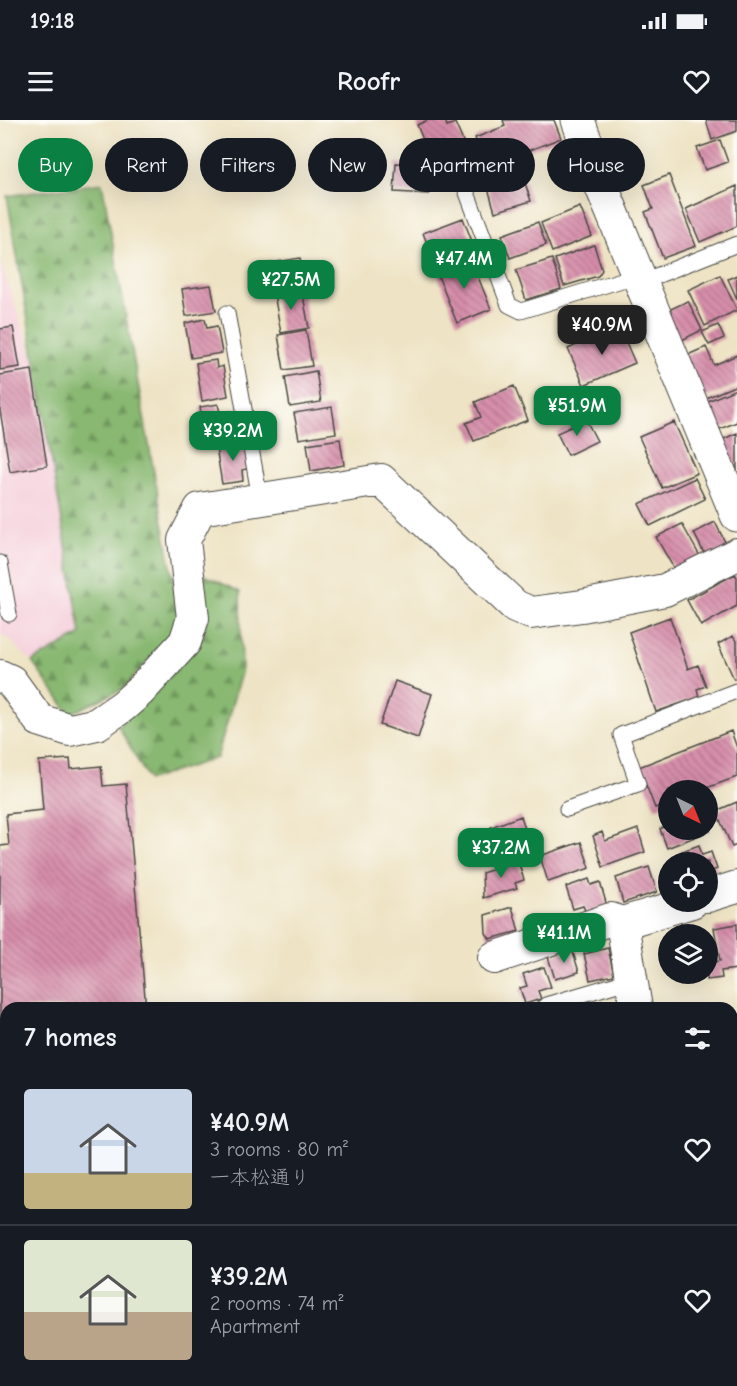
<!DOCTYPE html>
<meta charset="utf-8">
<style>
body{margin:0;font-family:"Comic Neue","Klee One",sans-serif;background:#242831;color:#f1f3f6;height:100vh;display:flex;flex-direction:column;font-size:22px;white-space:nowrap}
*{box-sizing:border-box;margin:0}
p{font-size:20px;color:#9ea1a6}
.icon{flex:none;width:33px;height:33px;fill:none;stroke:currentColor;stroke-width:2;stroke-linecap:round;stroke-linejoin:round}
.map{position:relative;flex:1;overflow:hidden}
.side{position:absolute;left:0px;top:882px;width:738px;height:384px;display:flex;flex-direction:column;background:#171b24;border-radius:18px 18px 0 0;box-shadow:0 6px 24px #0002}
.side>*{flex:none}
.top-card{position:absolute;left:18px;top:18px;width:702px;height:54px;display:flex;gap:12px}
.needle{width:39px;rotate:137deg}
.fabs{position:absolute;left:658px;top:660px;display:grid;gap:12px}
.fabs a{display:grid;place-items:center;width:60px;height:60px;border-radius:50%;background:#171b24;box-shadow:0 6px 24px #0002;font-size:30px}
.price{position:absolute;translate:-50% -51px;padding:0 14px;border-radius:12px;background:#0b8043;color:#fff;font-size:20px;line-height:39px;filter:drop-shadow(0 2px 3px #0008)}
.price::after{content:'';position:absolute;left:50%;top:36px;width:18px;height:14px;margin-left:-9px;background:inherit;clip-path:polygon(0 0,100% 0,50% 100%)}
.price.on{background:#222;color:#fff}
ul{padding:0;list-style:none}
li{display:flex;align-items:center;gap:18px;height:150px;padding:0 24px}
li+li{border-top:2px solid #363941}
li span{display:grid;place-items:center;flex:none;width:168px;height:120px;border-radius:6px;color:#555}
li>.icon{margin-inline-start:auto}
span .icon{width:72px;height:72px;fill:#fffc;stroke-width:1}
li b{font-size:26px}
h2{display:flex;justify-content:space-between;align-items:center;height:72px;padding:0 24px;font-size:26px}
.tag{padding:0 21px;border-radius:27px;background:#171b24;box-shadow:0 6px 24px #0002;font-size:21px;line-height:54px}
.tag.on{background:#0b8043;color:#fff}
.status{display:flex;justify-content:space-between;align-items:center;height:42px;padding:0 30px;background:#171b24;direction:ltr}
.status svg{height:16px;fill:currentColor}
header{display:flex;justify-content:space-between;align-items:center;height:78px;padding:0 24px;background:#171b24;font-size:27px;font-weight:700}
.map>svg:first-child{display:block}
.built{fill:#f5cfdb}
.forest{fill:url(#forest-firs);stroke:#5a724e;stroke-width:1.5}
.building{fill:url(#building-back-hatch)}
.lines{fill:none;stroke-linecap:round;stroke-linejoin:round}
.lane-casing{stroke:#484742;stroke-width:17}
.street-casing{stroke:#484742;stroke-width:34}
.secondary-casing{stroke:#484742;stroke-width:35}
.lane{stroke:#fff;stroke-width:15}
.street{stroke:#fff;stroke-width:32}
.secondary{stroke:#fff;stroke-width:33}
</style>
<div class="status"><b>19:18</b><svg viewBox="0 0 49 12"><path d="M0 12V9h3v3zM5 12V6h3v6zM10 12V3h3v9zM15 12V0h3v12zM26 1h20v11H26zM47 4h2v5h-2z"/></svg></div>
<header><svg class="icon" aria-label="menu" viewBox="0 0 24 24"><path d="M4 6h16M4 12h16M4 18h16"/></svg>Roofr<svg class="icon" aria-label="heart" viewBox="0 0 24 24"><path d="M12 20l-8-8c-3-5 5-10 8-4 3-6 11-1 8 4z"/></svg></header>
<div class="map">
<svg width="737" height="1266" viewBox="0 0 737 1266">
<defs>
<pattern id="forest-firs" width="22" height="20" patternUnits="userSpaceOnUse" patternTransform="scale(1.5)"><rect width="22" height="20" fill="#88b871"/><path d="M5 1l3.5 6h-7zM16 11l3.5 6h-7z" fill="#6f965d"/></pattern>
<pattern id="building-back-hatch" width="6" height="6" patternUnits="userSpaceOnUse" patternTransform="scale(1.5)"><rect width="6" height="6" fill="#d78eaa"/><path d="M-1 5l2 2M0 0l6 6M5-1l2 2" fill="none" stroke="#af748b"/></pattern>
</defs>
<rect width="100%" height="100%" fill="#fdfcf7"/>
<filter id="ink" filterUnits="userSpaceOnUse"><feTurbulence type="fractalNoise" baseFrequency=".0167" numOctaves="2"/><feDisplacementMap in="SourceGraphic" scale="12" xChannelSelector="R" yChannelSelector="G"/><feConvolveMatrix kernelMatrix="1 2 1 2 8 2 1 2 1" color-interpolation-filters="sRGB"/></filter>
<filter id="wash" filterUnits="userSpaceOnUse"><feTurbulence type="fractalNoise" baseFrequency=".008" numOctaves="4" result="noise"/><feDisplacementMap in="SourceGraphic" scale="24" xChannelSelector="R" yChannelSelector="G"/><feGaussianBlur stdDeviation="1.35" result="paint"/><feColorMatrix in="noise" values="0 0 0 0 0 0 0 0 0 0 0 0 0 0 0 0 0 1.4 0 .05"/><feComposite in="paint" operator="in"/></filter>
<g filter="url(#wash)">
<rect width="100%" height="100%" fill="#eee3c4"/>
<path class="built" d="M0,142L36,246L81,515L32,542L7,517L0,515Z"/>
<path class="forest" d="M102,63L181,503L123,569L70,594L32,542L81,514L7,76Z
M200,453L240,472L242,549L217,638L149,660L118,606L176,550L205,512Z"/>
<g id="blocks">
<path class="building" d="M428,0H445L447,6L455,3L466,28L432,42L417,5Z
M503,0H554L561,18L486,47L475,18L505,6Z
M706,0H737V11L712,20Z
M720,20L728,42L705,50L697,28Z
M396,43L432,45L429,74L394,72Z
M669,55L696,126L663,138L645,92L653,89L644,65Z
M523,57L531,81L495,92L488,68Z
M737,66V106L700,122L686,89Z
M580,87L592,116L552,132L541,103Z
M463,98L475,129L435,144L423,113Z
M538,102L546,125L510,138L502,115Z
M594,125L602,150L598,156L564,166L555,139Z
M470,137L491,189L457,203L436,151Z
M300,138L304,165L269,171L264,144Z
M552,139L561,169L526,180L516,150Z
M720,155L737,190L705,206L688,170Z
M737,155V179L728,159Z
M211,165L216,191L186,196L182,169Z
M302,170L309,208L281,213L274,174Z
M688,181L702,210L674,224L660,194Z
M205,199L207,208L217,206L222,233L191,238L185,203Z
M718,205L724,218L709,225L702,212Z
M619,206L635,243L584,265L568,229Z
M13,207L20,247L0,250V209Z
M306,210L312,246L284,250L278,215Z
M706,227L714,245L737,235V265L701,280L683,237Z
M216,240L217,248L223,246L228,276L202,281L196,243Z
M32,250L47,346L10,352L0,290V255Z
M316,251L321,282L290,287L285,257Z
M514,266L528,300L474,321L466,303L481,297L475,282Z
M736,269L737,302L710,313L698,285Z
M218,284L220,293L232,291L236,319L206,324L200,287Z
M332,287L336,313L299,319L294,293Z
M586,300L597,321L568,335L557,313Z
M674,302L697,353L662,368L639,317Z
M737,313V365L717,322Z
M340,319L344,345L311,351L307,324Z
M246,322L250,348L242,350L243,361L222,364L216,327Z
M695,358L705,379L650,406L639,384Z
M715,402L730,432L709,443L694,413Z
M682,404L702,440L677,454L656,417Z
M735,454L737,457V486L701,506L687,480Z
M670,497L688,549L698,545L706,566L697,569L699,577L656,592L629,512Z
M733,516L737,523V557L734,559L718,524Z
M395,561L432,574L418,618L380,605Z
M731,611L737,628V657L701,670H669V683L655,688L639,647Z
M70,639L71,649L101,646L103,666L126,664L146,888H6V1003L0,1004V726L9,725L6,694L43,690L39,641Z
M737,682V725L732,727L716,691Z
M521,696L528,718L498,728L491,707Z
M669,705V710H709L710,711L667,728L660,709Z
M638,709L645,732L603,747L593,716L602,712L605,721Z
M581,722L590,748L548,762L540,736Z
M699,725L702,735L711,732L717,749L709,752L713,762L708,764V742H684L680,732Z
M518,741L524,760L515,763L517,768L483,778L482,753Z
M649,747L657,772L623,783L616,758Z
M589,759L591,765L600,762L607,786L586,793L583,786L573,789L566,767Z
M512,787L519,811L490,819L486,813L485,795Z
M737,804V849L721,851L722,858L707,860L708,843L720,841L714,808Z
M608,828L614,855L590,860L584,834Z
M572,829L579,852L555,859L548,837Z
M544,847L551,867L538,871L541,879L525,884L520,868L527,866L523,854Z
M736,895L737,929L732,930V896Z
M737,977V1002L732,988V978Z
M737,1033V1067H736L732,1050V1035Z
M737,1152V1194L732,1196V1153Z"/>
</g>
</g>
<g filter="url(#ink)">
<use href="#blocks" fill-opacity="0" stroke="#484742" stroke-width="1.5"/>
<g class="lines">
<defs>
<path id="lane" d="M457,46L509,185L521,191L638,155
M641,162L737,124
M227,193L260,379
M0,443L9,494
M567,689L638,664L621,615L736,571
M546,885L631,860
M0,1044H6"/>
<path id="street" d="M0,556L11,561L39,600L70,610L97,604L123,586L140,571L185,522L193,498L184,420L200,389L381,360L515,486L531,493L582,486L665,470L737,434
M708,776L737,767
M494,838L611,799L622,803
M636,888L622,803L692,782
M732,944L737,943
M732,1245L737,1253"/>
<path id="secondary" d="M578,0L601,65L737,395"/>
</defs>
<use href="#lane" class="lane-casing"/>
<use href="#street" class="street-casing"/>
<use href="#secondary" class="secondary-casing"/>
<use href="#lane" class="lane"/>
<use href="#street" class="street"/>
<use href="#secondary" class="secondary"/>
</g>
</g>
</svg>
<div class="fabs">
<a><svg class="needle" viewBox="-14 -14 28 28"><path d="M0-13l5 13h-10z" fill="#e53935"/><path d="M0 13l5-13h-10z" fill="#9ea1a6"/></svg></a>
<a><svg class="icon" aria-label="locate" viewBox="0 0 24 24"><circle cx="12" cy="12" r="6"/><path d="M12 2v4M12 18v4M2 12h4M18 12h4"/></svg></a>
<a><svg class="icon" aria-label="layers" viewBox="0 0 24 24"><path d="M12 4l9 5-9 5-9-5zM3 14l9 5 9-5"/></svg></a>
</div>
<b class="price" style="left:464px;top:170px">¥47.4M</b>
<b class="price" style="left:291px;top:191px">¥27.5M</b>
<b class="price on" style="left:602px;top:236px">¥40.9M</b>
<b class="price" style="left:577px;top:317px">¥51.9M</b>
<b class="price" style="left:233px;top:342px">¥39.2M</b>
<b class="price" style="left:501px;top:759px">¥37.2M</b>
<b class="price" style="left:564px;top:844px">¥41.1M</b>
<div class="top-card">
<a class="tag on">Buy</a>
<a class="tag">Rent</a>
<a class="tag">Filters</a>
<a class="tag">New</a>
<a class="tag">Apartment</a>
<a class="tag">House</a>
</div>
<section class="side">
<h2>7 homes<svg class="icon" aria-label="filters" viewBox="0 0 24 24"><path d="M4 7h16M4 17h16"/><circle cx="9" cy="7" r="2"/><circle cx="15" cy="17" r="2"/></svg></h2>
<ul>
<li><span style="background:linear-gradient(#c9d6e8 70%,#c2b280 0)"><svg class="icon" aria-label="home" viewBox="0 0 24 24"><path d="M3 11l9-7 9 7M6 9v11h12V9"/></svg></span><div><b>¥40.9M</b><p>3 rooms · 80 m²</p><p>一本松通り</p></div><svg class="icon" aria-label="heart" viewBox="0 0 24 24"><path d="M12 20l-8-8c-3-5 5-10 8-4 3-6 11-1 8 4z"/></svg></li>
<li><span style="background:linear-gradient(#dfe7d0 60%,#b9a48a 0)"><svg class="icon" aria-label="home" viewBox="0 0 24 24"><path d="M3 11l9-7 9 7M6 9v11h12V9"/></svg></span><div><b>¥39.2M</b><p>2 rooms · 74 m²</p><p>Apartment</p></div><svg class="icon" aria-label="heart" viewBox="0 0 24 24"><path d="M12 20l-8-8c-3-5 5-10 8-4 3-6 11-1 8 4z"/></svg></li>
</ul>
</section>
</div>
